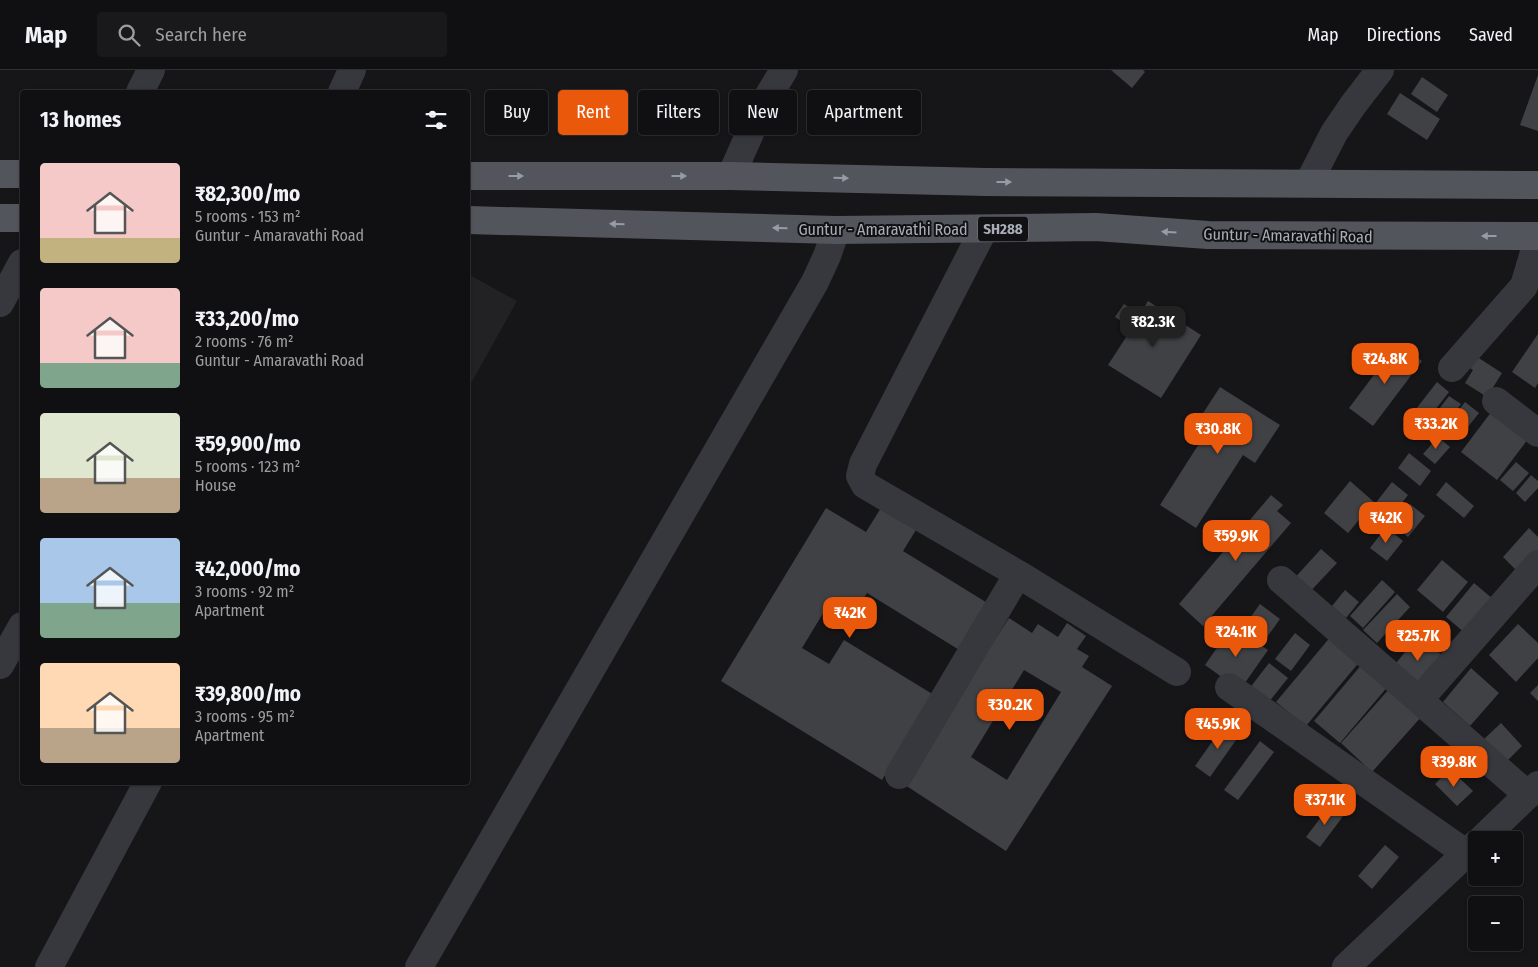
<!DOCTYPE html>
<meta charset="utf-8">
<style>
body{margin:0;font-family:"Fira Sans Condensed",sans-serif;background:#19191b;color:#f1f3f6;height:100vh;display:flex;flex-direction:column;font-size:19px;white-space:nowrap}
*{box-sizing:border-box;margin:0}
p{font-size:16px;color:#9c9d9f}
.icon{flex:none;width:28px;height:28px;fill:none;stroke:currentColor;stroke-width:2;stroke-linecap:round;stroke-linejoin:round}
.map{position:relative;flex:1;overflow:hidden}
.panel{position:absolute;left:20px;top:20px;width:450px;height:695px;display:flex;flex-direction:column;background:#101012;border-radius:5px;box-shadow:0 1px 4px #0004,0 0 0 1px #303032}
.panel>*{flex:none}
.hud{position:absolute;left:485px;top:20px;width:475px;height:45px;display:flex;gap:10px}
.fabs{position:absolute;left:1468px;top:761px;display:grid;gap:10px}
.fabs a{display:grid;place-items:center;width:55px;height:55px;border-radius:5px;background:#101012;box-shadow:0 1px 4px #0004,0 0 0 1px #303032;font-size:25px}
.price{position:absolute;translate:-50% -42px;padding:0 11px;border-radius:10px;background:#ea580c;color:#fff;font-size:16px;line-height:32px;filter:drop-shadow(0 1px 2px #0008)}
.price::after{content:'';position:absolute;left:50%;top:30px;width:15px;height:11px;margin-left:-8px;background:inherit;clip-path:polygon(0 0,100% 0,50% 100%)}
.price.selected{background:#222;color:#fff}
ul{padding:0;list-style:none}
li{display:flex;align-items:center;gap:15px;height:125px;padding:0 20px}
li span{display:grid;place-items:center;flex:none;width:140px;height:100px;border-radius:5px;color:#555}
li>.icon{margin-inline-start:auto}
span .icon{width:60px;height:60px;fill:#fffc;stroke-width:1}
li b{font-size:21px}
h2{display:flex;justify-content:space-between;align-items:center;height:60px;padding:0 20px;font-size:21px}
.chip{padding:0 18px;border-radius:5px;background:#101012;box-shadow:0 1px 4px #0004,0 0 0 1px #303032;font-size:18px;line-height:45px}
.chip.selected{background:#ea580c;color:#fff}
header{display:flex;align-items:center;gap:30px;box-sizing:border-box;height:70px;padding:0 25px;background:#101012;border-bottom:1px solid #303032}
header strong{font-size:24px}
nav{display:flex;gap:28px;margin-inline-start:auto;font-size:18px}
.search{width:350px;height:45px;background:#19191b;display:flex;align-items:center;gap:12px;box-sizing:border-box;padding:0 18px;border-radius:5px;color:#9c9d9f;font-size:19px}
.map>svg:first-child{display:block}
.built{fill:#222225}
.building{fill:#404145;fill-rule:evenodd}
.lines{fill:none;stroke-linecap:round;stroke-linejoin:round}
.minor{stroke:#37383d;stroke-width:28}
.major{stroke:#53555c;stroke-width:28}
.oneway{fill:#979ba6}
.labels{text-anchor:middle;stroke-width:4;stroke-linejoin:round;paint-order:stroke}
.shield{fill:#111113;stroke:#7b7e86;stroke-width:1}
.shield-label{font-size:15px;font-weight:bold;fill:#a8adb8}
.street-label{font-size:16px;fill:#a8adb8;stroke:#111113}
</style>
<header>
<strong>Map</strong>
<div class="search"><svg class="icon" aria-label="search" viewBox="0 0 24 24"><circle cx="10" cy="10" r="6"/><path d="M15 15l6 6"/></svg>Search here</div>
<nav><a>Map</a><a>Directions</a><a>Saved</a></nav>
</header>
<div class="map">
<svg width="1538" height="897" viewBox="0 0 1538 897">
<rect width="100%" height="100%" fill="#161618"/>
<path class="built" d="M468,204L517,231L469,317H468Z"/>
<path class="building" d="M1111,0H1143L1145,2L1132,18Z
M1538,5V61L1520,55Z
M1422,7L1448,25L1437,42L1411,24Z
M1400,23L1440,49L1427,70L1387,44Z
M1148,231L1201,265L1161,328L1108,295L1132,258L1115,247L1124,234L1140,244Z
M1538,264V313L1535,318L1512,302Z
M1398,273L1422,291L1373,356L1349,338Z
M1471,283L1502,303L1487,327L1465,313L1473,300L1464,294Z
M1437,312L1449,322L1428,349L1416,339Z
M1220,317L1280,355L1255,393L1243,385L1196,458L1160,435L1209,358L1198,351Z
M1449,326L1461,334L1445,356L1433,347Z
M1465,332L1479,343L1459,368L1445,358Z
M1492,341L1528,369L1497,410L1461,382Z
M1438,367L1450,377L1435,394L1423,384Z
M1409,383L1431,401L1420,416L1398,398Z
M1516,392L1529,403L1513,421L1500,410Z
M1531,405L1538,411V418L1525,432L1516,423Z
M1350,411L1374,432L1348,463L1324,443Z
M1392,412L1408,425L1387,452L1371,439Z
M1446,412L1474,436L1464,448L1436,425Z
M1271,425L1283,435L1277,441L1291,453L1203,556L1179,534Z
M884,433L919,455L903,481L989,534L961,581L867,523L848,554L825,540L802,578L829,594L844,570L934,625L882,710L721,611L826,438L866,462Z
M1410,434L1425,446L1408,467L1393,455Z
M1386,457L1403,471L1387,491L1370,478Z
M1529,458L1538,467V487L1521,505L1503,487Z
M1321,479L1337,493L1306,526L1291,512Z
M1442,490L1468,512L1443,542L1417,520Z
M1382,510L1395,522L1363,558L1350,546Z
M1474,513L1493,529L1465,563L1446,547Z
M1345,520L1359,532L1346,548L1332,536Z
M1397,524L1410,537L1377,573L1363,560Z
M1260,534L1280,549L1262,574L1242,559Z
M1009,548L1032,563L1038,554L1058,567L1067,553L1086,566L1077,579L1089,586L1082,597L1112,616L1006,781L902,713ZM1024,600L1061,622L1007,710L971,687Z
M1518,554L1538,573V588L1516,612L1489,585Z
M1232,556L1268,580L1240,620L1205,595Z
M1295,563L1310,575L1291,601L1275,589Z
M1332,565L1361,590L1306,656L1276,632Z
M1419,565L1444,587L1417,620L1392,598Z
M1269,593L1288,608L1268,633L1249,619Z
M1363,593L1389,615L1340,673L1314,651Z
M1471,598L1499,623L1470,656L1443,632Z
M1538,615V631L1530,623Z
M1391,617L1422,646L1372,702L1341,673Z
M1226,652L1241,663L1210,707L1195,696Z
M1501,653L1522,676L1505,693L1483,670Z
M1260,671L1274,682L1238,730L1224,720Z
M1450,699L1473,721L1457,736L1435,714Z
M1331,734L1344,745L1320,777L1306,767Z
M1385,775L1399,787L1372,819L1358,806Z"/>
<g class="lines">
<path class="minor" d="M140,22L151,0
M342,22L352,0
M731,106L761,38L784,0
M1309,112L1334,63L1353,35L1380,0
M984,159L863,394L860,406L865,415L1018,504L1177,602
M0,233L22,193
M1452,298L1524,216L1538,169
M1496,331L1538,363
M1281,510L1528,725
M0,595L22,556
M1229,617L1467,784
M1419,630L1538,494
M899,705L1018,504
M1481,770L1538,715
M49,897L148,712
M419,897L815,212L827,186L836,160
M1346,897L1476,774"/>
<path class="major" d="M0,104H22
M468,106H731L986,112L1538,115
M0,148H22
M468,150L836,160L1096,157L1208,165L1538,166"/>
</g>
<defs><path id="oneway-solid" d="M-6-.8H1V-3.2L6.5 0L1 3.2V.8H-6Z" transform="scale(1.25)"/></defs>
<g class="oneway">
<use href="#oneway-solid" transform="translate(516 106)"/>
<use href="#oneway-solid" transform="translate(679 106)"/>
<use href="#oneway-solid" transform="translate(841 108) rotate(1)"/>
<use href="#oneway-solid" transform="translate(1004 112)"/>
<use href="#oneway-solid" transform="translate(617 154) rotate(-179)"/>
<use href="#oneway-solid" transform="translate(780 158) rotate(-179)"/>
<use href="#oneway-solid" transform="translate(1169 162) rotate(-176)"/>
<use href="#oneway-solid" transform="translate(1489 166) rotate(180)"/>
</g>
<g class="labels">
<rect class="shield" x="978" y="146.5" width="50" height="25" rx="4"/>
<g class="shield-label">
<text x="1003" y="164">SH288</text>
</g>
<g class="street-label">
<text x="883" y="165">Guntur - Amaravathi Road</text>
<text transform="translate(1288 165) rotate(1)" y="6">Guntur - Amaravathi Road</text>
</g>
</g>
</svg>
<div class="fabs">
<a>+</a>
<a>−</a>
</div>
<b class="price selected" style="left:1153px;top:278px">₹82.3K</b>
<b class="price" style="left:1385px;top:315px">₹24.8K</b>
<b class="price" style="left:1436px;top:380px">₹33.2K</b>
<b class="price" style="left:1218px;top:385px">₹30.8K</b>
<b class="price" style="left:1386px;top:474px">₹42K</b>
<b class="price" style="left:1236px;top:492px">₹59.9K</b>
<b class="price" style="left:850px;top:569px">₹42K</b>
<b class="price" style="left:1236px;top:588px">₹24.1K</b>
<b class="price" style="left:1418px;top:592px">₹25.7K</b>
<b class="price" style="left:1010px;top:661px">₹30.2K</b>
<b class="price" style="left:1218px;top:680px">₹45.9K</b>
<b class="price" style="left:1454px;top:718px">₹39.8K</b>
<b class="price" style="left:1325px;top:756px">₹37.1K</b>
<div class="hud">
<a class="chip">Buy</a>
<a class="chip selected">Rent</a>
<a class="chip">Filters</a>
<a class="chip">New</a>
<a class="chip">Apartment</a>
</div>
<section class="panel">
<h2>13 homes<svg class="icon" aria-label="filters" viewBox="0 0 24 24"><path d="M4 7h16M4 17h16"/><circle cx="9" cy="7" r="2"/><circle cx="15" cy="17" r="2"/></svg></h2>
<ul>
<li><span style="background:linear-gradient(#f6c9c9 75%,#c2b280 0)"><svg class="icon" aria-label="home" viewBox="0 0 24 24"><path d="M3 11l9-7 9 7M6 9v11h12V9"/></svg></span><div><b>₹82,300/mo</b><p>5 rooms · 153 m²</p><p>Guntur - Amaravathi Road</p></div></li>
<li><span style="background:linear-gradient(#f6c9c9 75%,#7fa58c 0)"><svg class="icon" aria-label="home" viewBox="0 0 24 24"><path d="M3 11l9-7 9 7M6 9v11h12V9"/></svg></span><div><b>₹33,200/mo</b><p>2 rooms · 76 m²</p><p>Guntur - Amaravathi Road</p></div></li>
<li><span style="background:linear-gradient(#dfe7d0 65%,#b9a48a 0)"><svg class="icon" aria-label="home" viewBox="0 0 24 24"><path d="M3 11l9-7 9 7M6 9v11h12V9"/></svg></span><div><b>₹59,900/mo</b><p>5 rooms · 123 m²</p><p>House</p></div></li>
<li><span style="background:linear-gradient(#a9c7e8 65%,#7fa58c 0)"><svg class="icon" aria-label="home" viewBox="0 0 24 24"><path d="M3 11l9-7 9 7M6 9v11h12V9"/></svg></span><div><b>₹42,000/mo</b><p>3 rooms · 92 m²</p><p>Apartment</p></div></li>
<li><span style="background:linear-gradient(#ffd9b3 65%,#b9a48a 0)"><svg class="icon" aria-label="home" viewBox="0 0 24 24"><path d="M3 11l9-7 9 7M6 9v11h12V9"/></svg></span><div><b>₹39,800/mo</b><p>3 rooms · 95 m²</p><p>Apartment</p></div></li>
</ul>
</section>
</div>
